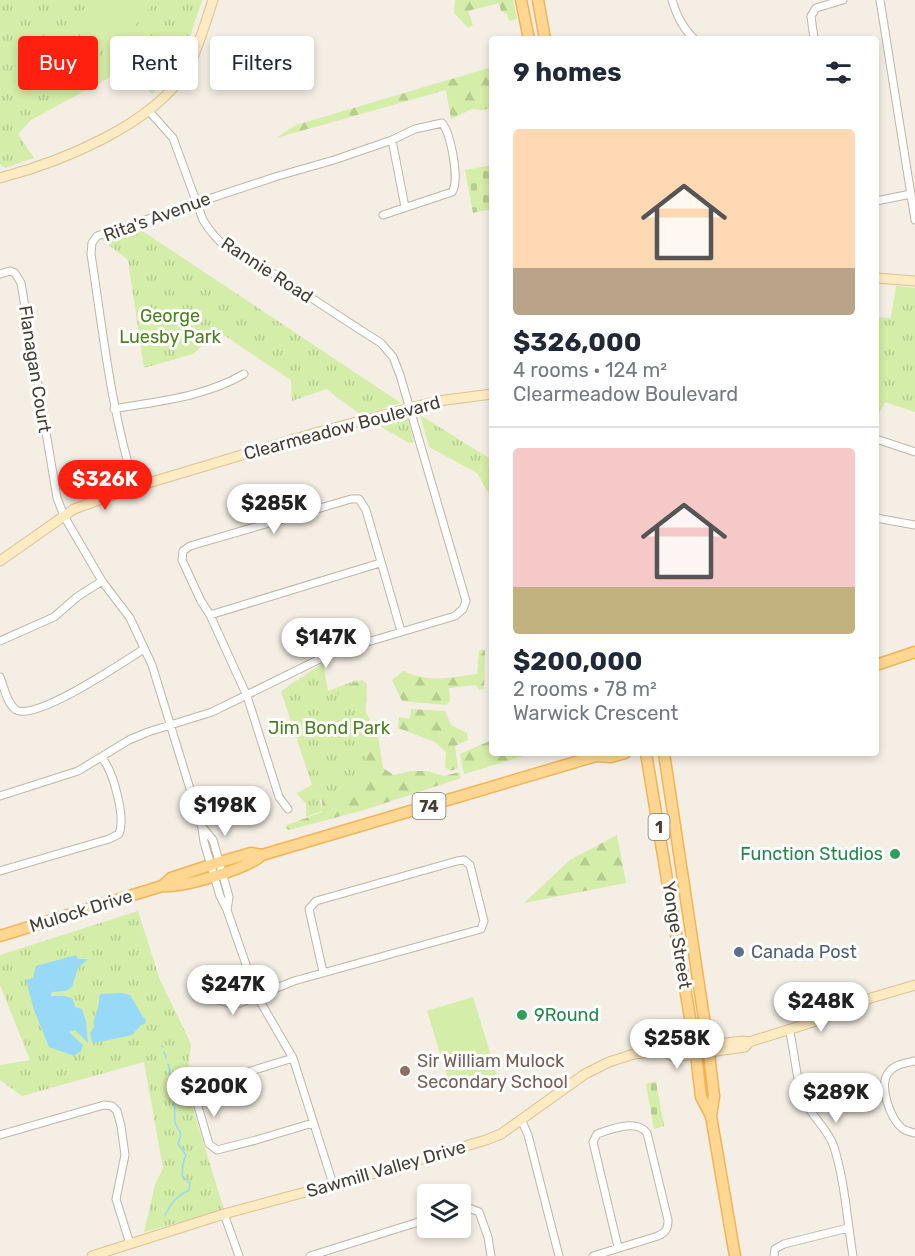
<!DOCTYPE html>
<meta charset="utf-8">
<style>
body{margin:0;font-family:Rubik,sans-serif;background:#f6f6f7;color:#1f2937;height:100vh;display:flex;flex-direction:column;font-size:22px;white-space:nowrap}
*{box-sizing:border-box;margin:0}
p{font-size:20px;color:#747a83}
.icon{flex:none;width:33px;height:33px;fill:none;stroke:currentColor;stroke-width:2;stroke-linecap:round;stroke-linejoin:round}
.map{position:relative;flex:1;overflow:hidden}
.panel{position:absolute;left:489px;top:36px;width:390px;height:720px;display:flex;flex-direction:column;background:#fff;border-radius:6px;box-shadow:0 3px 9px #0003}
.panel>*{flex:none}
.banner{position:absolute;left:18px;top:36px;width:381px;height:54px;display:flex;gap:12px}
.fabs{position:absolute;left:417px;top:1184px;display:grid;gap:12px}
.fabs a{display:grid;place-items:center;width:54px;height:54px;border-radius:6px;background:#fff;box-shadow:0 3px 9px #0003;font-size:30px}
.price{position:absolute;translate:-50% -51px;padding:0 14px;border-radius:21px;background:#fff;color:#222;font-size:20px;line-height:39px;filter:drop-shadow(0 2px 3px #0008)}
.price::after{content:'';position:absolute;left:50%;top:36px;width:18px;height:14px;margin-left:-9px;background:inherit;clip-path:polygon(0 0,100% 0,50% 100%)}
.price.selected{background:#ff2010;color:#fff}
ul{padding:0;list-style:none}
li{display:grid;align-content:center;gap:12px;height:318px;padding:0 24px}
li+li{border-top:2px solid #e0e1e3}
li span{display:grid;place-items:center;height:186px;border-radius:6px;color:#555}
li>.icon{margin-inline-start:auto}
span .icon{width:108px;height:108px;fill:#fffc;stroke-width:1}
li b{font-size:26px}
h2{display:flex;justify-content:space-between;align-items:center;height:72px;padding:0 24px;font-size:26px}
.chip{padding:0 21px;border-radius:6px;background:#fff;box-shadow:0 3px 9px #0003;font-size:21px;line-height:54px}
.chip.selected{background:#ff2010;color:#fff}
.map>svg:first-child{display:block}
.grass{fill:url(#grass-tufts)}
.forest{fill:url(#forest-firs)}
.cemetery{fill:url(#cemetery-stones)}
.pitch{fill:#d4eda8}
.water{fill:#99d9f8}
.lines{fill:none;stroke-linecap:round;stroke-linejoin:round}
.stream{stroke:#99d9f8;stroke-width:1.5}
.street-casing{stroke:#c0b5a6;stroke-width:9}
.secondary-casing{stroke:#dcc290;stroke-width:11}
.primary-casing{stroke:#f1b555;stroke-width:13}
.street{stroke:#fff;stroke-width:7}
.secondary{stroke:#ffebc3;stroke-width:9}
.primary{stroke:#ffd792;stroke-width:10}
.leisure-dot{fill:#2e9e5b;stroke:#fff;stroke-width:2}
.service-dot{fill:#5c6f8a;stroke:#fff;stroke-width:2}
.education-dot{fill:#8d6e63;stroke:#fff;stroke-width:2}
.labels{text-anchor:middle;stroke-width:6;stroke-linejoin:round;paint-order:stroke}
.shield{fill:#fff;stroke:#7e7870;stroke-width:1.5}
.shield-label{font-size:16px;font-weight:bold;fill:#473e33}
.street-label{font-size:18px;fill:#473e33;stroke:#fff}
.park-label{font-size:18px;fill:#4c7f20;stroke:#fff}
.leisure-label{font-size:18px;fill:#27864d;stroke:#fff;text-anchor:end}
.service-label{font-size:18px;fill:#4e5e75;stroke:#fff;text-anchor:start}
.education-label{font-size:18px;fill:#785e54;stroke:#fff;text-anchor:start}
</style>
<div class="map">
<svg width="915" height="1256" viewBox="0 0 915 1256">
<defs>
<pattern id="grass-tufts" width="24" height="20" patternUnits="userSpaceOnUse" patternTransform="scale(1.5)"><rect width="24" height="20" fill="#d4eda8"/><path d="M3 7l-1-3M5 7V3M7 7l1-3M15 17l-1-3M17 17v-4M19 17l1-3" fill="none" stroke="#b7cc91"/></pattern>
<pattern id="forest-firs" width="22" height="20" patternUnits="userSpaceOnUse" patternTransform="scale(1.5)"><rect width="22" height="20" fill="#d4eda8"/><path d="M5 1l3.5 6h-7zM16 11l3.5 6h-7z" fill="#b7cc91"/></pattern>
<pattern id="cemetery-stones" width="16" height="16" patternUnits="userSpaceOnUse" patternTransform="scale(1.5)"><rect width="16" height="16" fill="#d4eda8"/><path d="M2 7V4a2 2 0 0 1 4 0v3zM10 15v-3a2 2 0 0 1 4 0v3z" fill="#b7cc91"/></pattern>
</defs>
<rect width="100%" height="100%" fill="#f4eee4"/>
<path class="grass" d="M0,0H202L181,64L152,94L123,70L31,120L18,134L34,158L5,168L0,164Z
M138,228L401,403L361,415L326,389L292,401L291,380L218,331L193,354L144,368L128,260L101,239Z
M896,286L915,288V412L885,402L876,419V317L891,318Z
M420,415L492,460V499L477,473L429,447Z
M407,416L414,442L409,443L378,425Z
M323,663L328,691L357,680L373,786L320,800L322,811L306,817V804L297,793L312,785L281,691Z
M138,911L160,980L191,1044L186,1086L224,1210L144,1232L155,1185L163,1168L144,1062L22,1096L0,1080V1065L30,1060L0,985V955Z"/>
<path class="forest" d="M455,0H513L517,19L509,21L507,14L501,11L499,3L468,11L473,25L468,28L454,13Z
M492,67V108L482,110L472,109L451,119L446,90L276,138L296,125Z
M483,649L485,651L484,689L480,690L475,685L449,688L450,701L446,705L402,701L392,680L403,671C431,683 447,678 477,674L479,651Z
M362,680L367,684L366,712L378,736L383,768L394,775L411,771H426L444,776L459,772L461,778L364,810L289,830L285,828L287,825L322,812V798L370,784L356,688L338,694L336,690Z
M411,709L445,711L451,725L467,733L468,740L455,746L458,768L451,771L445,767L446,752L435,742L398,728L399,717L410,719Z
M492,740V753H534L464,774L460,754Z
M617,835L626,883L524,903L570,860Z"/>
<path class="cemetery" d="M492,165V209L473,213L465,170Z
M656,1081L664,1126L654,1129L646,1084Z"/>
<path class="pitch" d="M92,0H157L110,55L72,23Z
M159,319H170V338H158Z
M473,997L497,1075L451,1089L427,1011Z"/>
<path class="water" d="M76,955L78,959H88L78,968L72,987L66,991L52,992L51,996H65L73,999L75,1007L82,1009L86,1021L88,1043L75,1030L69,1032L83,1045L81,1051L74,1056L49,1047L34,1010L26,980L33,978L36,966Z
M122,993L130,995L143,1017L146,1019L145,1024L141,1025L132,1035L95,1043L92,1042L90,1033L94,1027C92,1017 100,1010 99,997L101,994Z"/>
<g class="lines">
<path class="stream" d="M162,1046L163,1047
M164,1052L166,1058
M165,1215C171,1203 177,1196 189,1190L190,1183L182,1176L183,1163L186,1155L178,1144L181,1134L175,1123L174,1087L168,1064"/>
<defs>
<path id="street" d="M672,0C677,16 682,27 694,39
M880,0L915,220
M814,39L811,16L816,8L843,0
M392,140L405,207
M876,201L911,194
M0,274L10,271L15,273L21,283L57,498L64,516L102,581L130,618L152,665L202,828L204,842L220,896L227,910L257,996L293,1058L333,1184
M114,409C158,401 205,397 244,374
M876,439L915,452
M135,487C111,411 103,332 91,254L92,243L97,236L278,176L334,160L392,140L415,129L442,123C451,134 460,181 452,192L383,215
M876,518L915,525
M210,615L380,563
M0,641L54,617L77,597L102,581
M0,677C4,687 7,704 16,710C37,721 123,662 144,649
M0,796L78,771L129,740L148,732L212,712L334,652L455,616L463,609L466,601L400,375L393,357L381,343C344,320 308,295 271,272C241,254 223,253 203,220L173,138L148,110
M288,809L279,797L247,696L210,615L201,601L182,560L183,551L190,546L351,499H359L366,510L401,631
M203,828L213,840L229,897L227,910
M0,871L109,839L119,834C126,817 113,771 102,758
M209,997L228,1003H240L294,981L481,929L484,921L470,865L464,860L457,861L316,901L309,909L323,972
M789,1029C795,1052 795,1075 803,1097C810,1116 828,1128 834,1147C845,1182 847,1220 853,1256
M293,1058L199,1087L195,1096L209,1144L217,1150L256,1140L313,1123
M915,1061C906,1063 895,1064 889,1072C878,1084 890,1119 902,1128C905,1131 911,1132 915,1133
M521,1119L528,1135L559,1256
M0,1135L104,1105L112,1106L117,1111L121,1126L125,1155L116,1199L130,1244
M460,1209L469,1208L479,1212L488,1237L491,1256
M224,1214L239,1256
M310,1256L428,1219
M593,1256L658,1236C666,1232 668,1229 668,1220L647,1133C636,1119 612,1129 597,1134L593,1142L618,1247
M774,1256L775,1249L784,1244L848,1228"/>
<path id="secondary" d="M0,178C60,162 154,125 187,69C199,48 205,23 213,0
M876,278L915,281
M0,561L74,509L135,487L315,433L410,408L438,401L492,394
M664,1051L674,1057L745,1047L749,1042L813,1022L871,998L915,985
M92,1256L224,1214L365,1176L486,1140L501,1134L585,1074L609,1062L634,1054L743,1041L749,1042"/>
<path id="primary" d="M521,0L529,39
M538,0L545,39
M876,665L915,652
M646,753L696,1054L701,1097L711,1116L735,1256
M664,753L708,1045L714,1096L711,1116
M162,886L171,878L220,862L251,853L262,855
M0,936L162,886C182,888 247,869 262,855L596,756L611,757L625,753"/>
</defs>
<use href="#street" class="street-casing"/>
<use href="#secondary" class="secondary-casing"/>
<use href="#primary" class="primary-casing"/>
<use href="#street" class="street"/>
<use href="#secondary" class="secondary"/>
<use href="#primary" class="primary"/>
</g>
<g class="leisure-dot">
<circle cx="895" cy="854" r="6"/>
<circle cx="522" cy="1015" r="6"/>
</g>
<circle class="service-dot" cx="739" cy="952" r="6"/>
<circle class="education-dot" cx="405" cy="1071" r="6"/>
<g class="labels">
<g class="shield">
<rect x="412.5" y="793" width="33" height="26" rx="4.5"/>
<rect x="648.5" y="814" width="21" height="26" rx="4.5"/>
</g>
<g class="shield-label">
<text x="429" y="812">74</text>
<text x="659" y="833">1</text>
</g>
<g class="street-label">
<text transform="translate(157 217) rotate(-20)" y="6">Rita's Avenue</text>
<text transform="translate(267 270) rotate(33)" y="6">Rannie Road</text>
<text transform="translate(35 369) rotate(81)" y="6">Flanagan Court</text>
<text transform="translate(342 428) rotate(-15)" y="6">Clearmeadow Boulevard</text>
<text transform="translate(81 911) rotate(-17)" y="6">Mulock Drive</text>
<text transform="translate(677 935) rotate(81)" y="6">Yonge Street</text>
<text transform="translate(386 1169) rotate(-16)" y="6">Sawmill Valley Drive</text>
</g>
<g class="park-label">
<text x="170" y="322">George<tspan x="170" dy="21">Luesby Park</tspan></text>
<text x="329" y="734">Jim Bond Park</text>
</g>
<g class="leisure-label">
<text x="883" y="860">Function Studios</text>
<text x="534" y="1021" text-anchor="start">9Round</text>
</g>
<g class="service-label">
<text x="751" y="958">Canada Post</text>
</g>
<g class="education-label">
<text x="417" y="1067">Sir William Mulock<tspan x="417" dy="21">Secondary School</tspan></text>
</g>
</g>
</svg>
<div class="fabs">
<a><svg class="icon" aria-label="layers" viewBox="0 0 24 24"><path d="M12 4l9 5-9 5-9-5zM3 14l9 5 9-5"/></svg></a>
</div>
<b class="price selected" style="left:105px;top:511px">$326K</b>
<b class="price" style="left:274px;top:535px">$285K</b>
<b class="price" style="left:326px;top:669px">$147K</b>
<b class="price" style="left:225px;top:837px">$198K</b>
<b class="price" style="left:233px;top:1016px">$247K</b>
<b class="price" style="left:821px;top:1033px">$248K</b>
<b class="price" style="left:677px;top:1070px">$258K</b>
<b class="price" style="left:214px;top:1118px">$200K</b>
<b class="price" style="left:836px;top:1124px">$289K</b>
<div class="banner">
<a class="chip selected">Buy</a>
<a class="chip">Rent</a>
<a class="chip">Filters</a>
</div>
<section class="panel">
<h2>9 homes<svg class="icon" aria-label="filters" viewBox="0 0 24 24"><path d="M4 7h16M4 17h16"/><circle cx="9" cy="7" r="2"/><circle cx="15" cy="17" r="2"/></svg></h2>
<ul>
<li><span style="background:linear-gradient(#ffd9b3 75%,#b9a48a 0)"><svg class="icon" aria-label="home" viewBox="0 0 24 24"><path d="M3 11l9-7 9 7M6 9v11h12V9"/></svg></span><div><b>$326,000</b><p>4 rooms · 124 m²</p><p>Clearmeadow Boulevard</p></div></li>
<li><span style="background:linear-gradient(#f6c9c9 75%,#c2b280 0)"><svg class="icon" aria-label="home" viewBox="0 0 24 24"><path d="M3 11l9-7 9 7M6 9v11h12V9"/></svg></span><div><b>$200,000</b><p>2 rooms · 78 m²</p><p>Warwick Crescent</p></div></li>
</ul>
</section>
</div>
